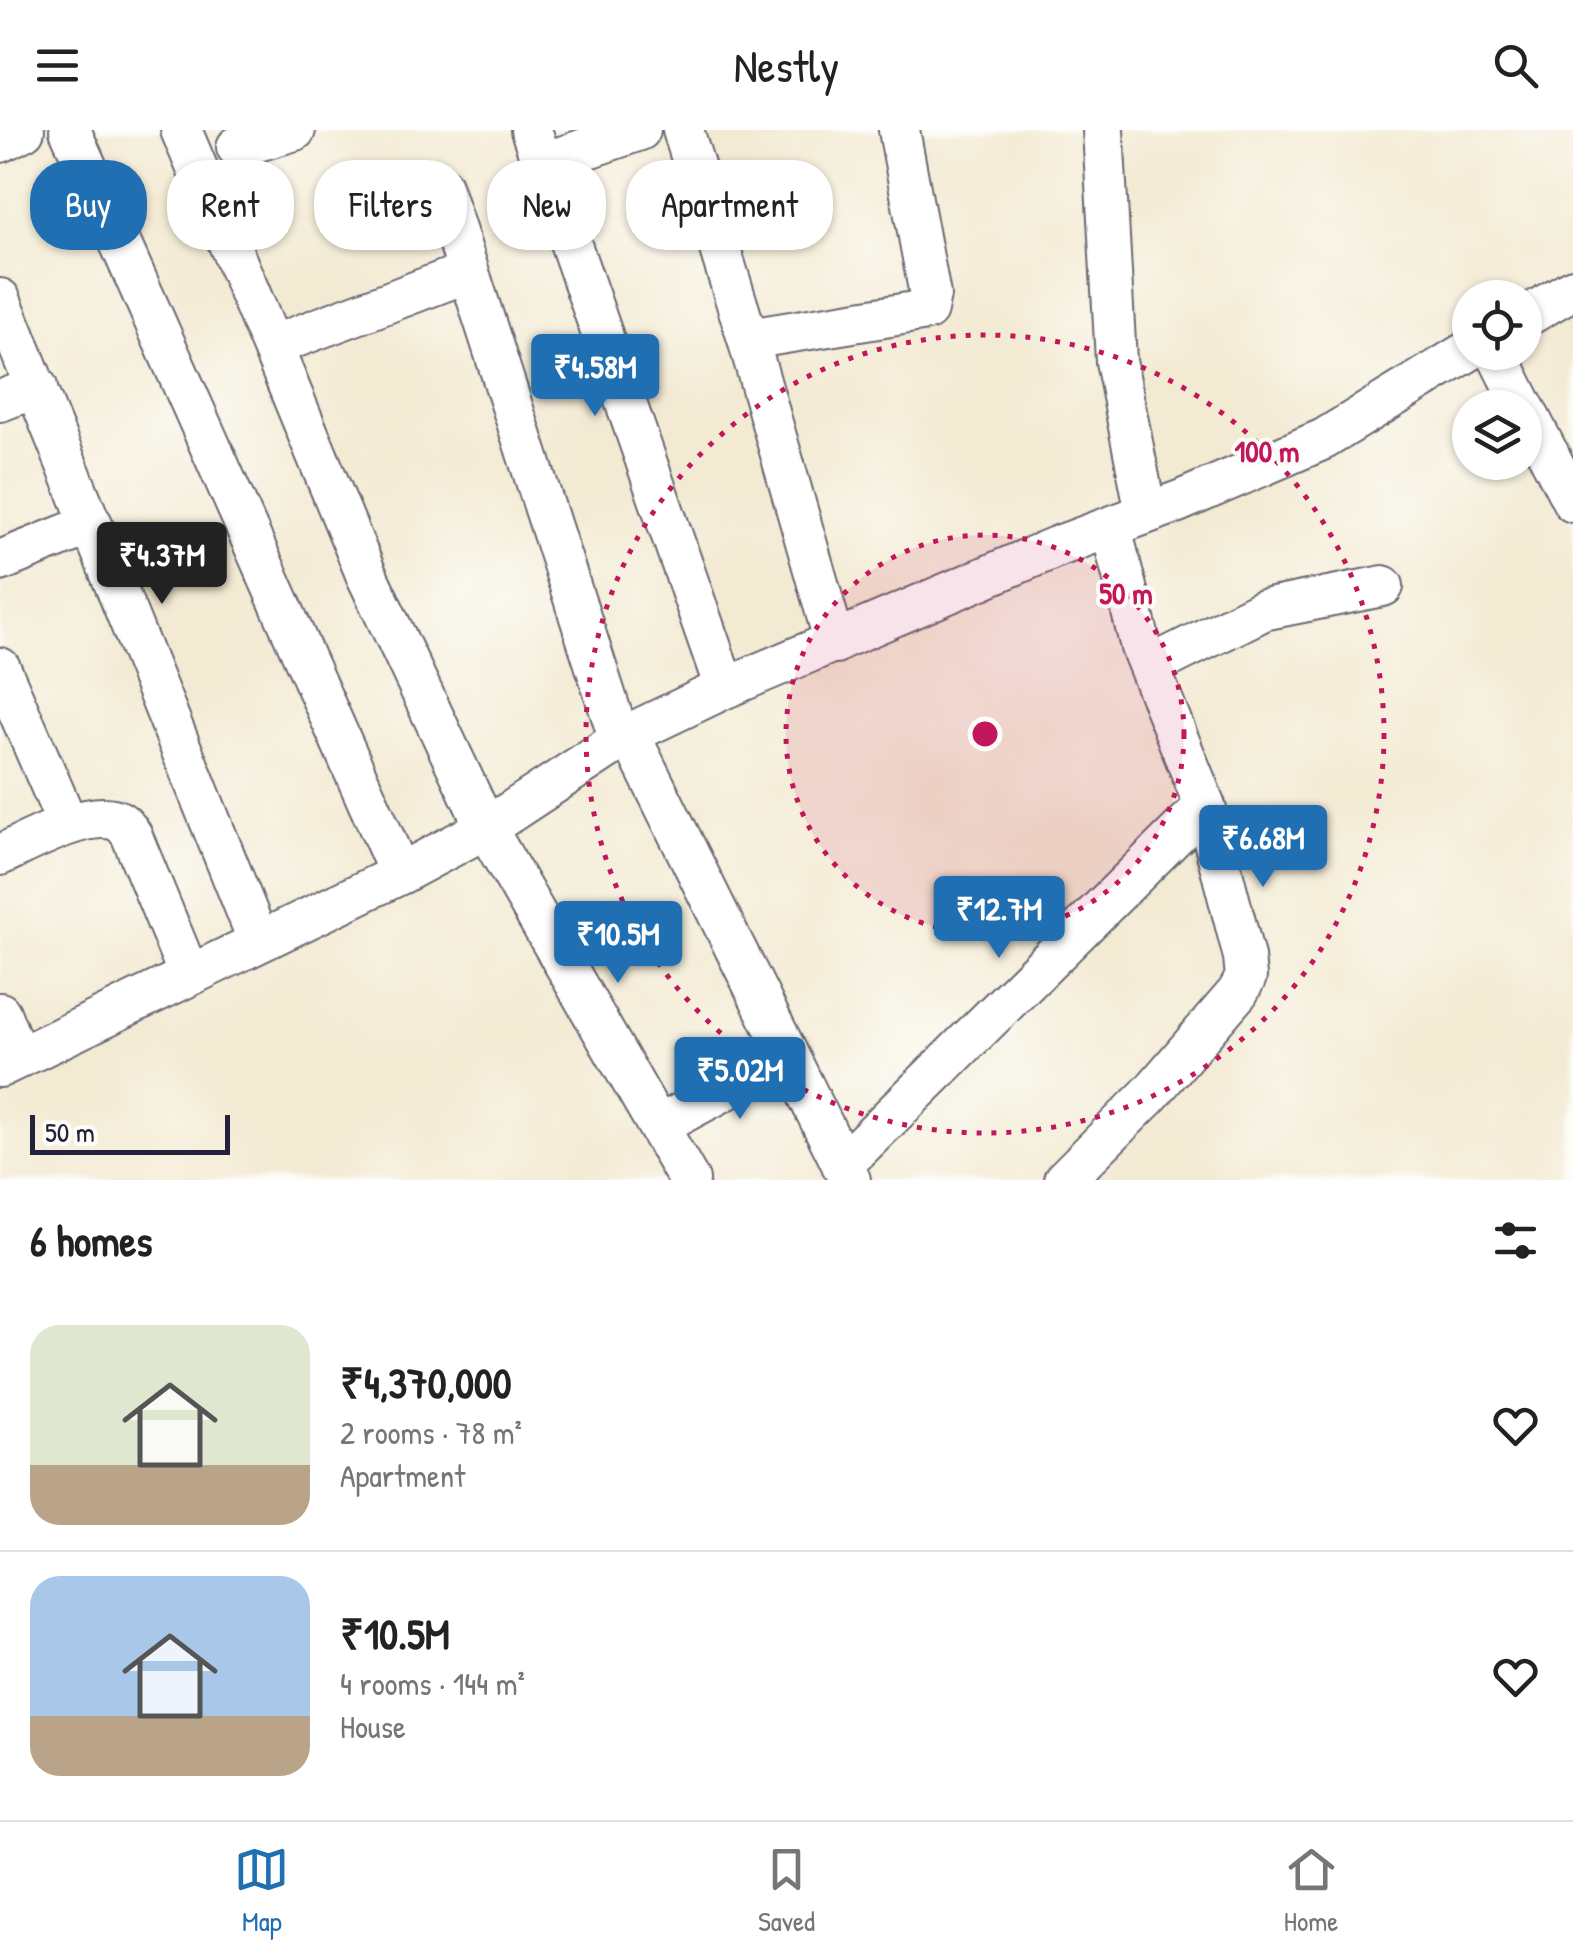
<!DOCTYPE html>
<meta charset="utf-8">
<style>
body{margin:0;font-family:"Patrick Hand",sans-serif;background:#f2f2f2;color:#222;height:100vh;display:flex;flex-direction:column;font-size:38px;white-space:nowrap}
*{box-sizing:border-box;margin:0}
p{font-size:32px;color:#767676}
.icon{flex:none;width:55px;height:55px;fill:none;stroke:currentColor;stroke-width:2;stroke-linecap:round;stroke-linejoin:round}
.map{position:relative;height:1050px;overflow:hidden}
.sheet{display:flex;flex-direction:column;background:#fff;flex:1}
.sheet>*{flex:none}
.guide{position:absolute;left:30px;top:30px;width:1000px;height:90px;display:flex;gap:20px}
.buttons{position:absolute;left:1452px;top:150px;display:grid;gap:20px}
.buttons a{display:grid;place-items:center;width:90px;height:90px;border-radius:50%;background:#fff;box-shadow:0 2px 8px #0004;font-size:50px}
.scale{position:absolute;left:30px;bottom:25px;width:200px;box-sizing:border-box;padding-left:10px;border:5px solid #22223b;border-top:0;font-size:28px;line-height:35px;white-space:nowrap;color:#22223b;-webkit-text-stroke:8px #fdfcf7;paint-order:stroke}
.price{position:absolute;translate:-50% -85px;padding:0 22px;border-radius:10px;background:#1f6fb2;color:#fff;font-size:32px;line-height:65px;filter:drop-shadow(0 2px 5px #0008)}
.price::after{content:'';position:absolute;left:50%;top:60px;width:30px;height:22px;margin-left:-15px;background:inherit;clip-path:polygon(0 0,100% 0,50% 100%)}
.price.on{background:#222;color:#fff}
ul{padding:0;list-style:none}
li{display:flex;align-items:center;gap:30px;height:250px;padding:0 30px}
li+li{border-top:2px solid #e0e0e0}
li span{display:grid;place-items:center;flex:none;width:280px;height:200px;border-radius:30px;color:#555}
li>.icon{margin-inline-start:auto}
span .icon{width:120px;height:120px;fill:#fffc;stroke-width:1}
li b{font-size:42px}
h2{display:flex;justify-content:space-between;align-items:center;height:120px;padding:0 30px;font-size:42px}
.chip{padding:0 35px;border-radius:40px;background:#fff;box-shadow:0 2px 8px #0004;font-size:35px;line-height:90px}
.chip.on{background:#1f6fb2;color:#fff}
header{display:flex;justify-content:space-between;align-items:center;height:130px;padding:0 30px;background:#fff;font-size:45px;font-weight:600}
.dock{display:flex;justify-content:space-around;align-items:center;height:140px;border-top:2px solid #e0e0e0;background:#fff;font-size:28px;color:#767676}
.dock a{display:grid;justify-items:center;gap:5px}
.dock .on{color:#1f6fb2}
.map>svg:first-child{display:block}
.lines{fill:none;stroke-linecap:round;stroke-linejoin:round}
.minor-casing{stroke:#6b6870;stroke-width:44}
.minor{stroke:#fff;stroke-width:40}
.ring{fill:none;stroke:#c2185b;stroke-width:5;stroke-dasharray:5 10}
.centre{fill:#c2185b;stroke:#fdfcf7;stroke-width:5}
.ring-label{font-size:30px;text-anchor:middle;font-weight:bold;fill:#c2185b;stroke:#fdfcf7;stroke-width:8;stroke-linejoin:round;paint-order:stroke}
</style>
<header><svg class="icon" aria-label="menu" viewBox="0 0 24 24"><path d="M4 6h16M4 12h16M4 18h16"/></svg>Nestly<svg class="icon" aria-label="search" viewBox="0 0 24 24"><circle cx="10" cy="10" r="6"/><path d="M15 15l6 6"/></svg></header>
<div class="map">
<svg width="1573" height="1050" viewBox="0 0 1573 1050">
<rect width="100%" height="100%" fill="#fdfcf7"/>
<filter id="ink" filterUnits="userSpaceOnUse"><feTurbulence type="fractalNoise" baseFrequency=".01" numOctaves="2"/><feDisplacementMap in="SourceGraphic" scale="20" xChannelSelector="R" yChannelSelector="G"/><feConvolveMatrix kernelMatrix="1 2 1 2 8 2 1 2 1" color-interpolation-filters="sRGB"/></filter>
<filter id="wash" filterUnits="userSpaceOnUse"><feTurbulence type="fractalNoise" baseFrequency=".0048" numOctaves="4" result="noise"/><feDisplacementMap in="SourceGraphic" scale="40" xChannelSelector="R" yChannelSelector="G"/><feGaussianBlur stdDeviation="2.25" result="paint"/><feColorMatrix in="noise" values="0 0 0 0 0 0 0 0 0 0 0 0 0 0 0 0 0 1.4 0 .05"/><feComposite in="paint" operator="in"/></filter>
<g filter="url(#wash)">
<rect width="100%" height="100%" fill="#f3ead3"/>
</g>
<g filter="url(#ink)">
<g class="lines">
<defs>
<path id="minor" d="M70,0L400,744
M181,0L272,216
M531,0L725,558
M683,0L748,209
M1103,0L1116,231L1146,383
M0,12L24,0
M237,17L295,0
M541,34L640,0
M441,56L620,611
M468,142L272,216L366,444L486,698L689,1050
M0,169L259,812
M1525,187L1573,159
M1496,222L1524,278
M0,271L37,257
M1525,279L1573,372
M0,431L92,394
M835,513L748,209L927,180L930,165L899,0
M1149,537L1263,480L1383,456
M0,538L68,695
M629,604L850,1050
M0,725C29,712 82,682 113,689C122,691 126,697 131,704L189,845
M0,883L18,928
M0,937L400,744L486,698L629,604L725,558L1056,417L1180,371L1324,309L1470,220
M658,996L788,926
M842,1035L1205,676
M1064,1050L1150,964L1238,862L1246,847L1244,827L1205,676L1141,517L1111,398"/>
</defs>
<use href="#minor" class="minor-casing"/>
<use href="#minor" class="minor"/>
</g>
</g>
<circle cx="985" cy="604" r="199" fill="#c2185b" fill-opacity=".12"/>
<g class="ring">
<circle cx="985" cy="604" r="199"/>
<circle cx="985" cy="604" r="399"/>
</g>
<circle cx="985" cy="604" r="15" class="centre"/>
<g class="ring-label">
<text x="1267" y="332">100 m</text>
<text x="1126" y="474">50 m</text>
</g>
</svg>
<div class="buttons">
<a><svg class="icon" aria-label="locate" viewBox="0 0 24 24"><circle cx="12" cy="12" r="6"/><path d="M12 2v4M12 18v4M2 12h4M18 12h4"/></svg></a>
<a><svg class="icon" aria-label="layers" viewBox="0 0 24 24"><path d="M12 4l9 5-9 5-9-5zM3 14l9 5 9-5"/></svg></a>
</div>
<div class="scale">50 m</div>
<b class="price" style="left:595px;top:289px">₹4.58M</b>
<b class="price on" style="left:162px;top:477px">₹4.37M</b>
<b class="price" style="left:1263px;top:760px">₹6.68M</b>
<b class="price" style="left:999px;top:831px">₹12.7M</b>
<b class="price" style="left:618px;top:856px">₹10.5M</b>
<b class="price" style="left:740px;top:992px">₹5.02M</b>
<div class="guide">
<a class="chip on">Buy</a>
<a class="chip">Rent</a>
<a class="chip">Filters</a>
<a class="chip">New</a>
<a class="chip">Apartment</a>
</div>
</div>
<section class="sheet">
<h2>6 homes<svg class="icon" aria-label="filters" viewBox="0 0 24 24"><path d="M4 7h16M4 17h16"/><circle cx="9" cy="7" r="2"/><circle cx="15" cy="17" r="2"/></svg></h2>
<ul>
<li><span style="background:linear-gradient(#dfe7d0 70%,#b9a48a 0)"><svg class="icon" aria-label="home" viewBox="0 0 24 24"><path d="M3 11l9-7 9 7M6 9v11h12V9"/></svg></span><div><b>₹4,370,000</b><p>2 rooms · 78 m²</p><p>Apartment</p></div><svg class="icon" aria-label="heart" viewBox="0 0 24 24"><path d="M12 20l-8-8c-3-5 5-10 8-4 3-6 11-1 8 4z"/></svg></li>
<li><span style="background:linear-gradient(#a9c7e8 70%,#b9a48a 0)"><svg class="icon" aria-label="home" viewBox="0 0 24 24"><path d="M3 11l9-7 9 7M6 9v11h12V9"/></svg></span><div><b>₹10.5M</b><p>4 rooms · 144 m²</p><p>House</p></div><svg class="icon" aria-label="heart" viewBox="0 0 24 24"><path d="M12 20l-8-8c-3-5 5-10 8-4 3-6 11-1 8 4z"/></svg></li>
</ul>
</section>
<nav class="dock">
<a class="on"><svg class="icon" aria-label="map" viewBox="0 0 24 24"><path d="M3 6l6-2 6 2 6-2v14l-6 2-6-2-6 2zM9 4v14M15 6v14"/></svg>Map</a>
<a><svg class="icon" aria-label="saved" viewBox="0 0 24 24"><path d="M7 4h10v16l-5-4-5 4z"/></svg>Saved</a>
<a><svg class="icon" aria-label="home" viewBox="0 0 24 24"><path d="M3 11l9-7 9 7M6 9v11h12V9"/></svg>Home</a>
</nav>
